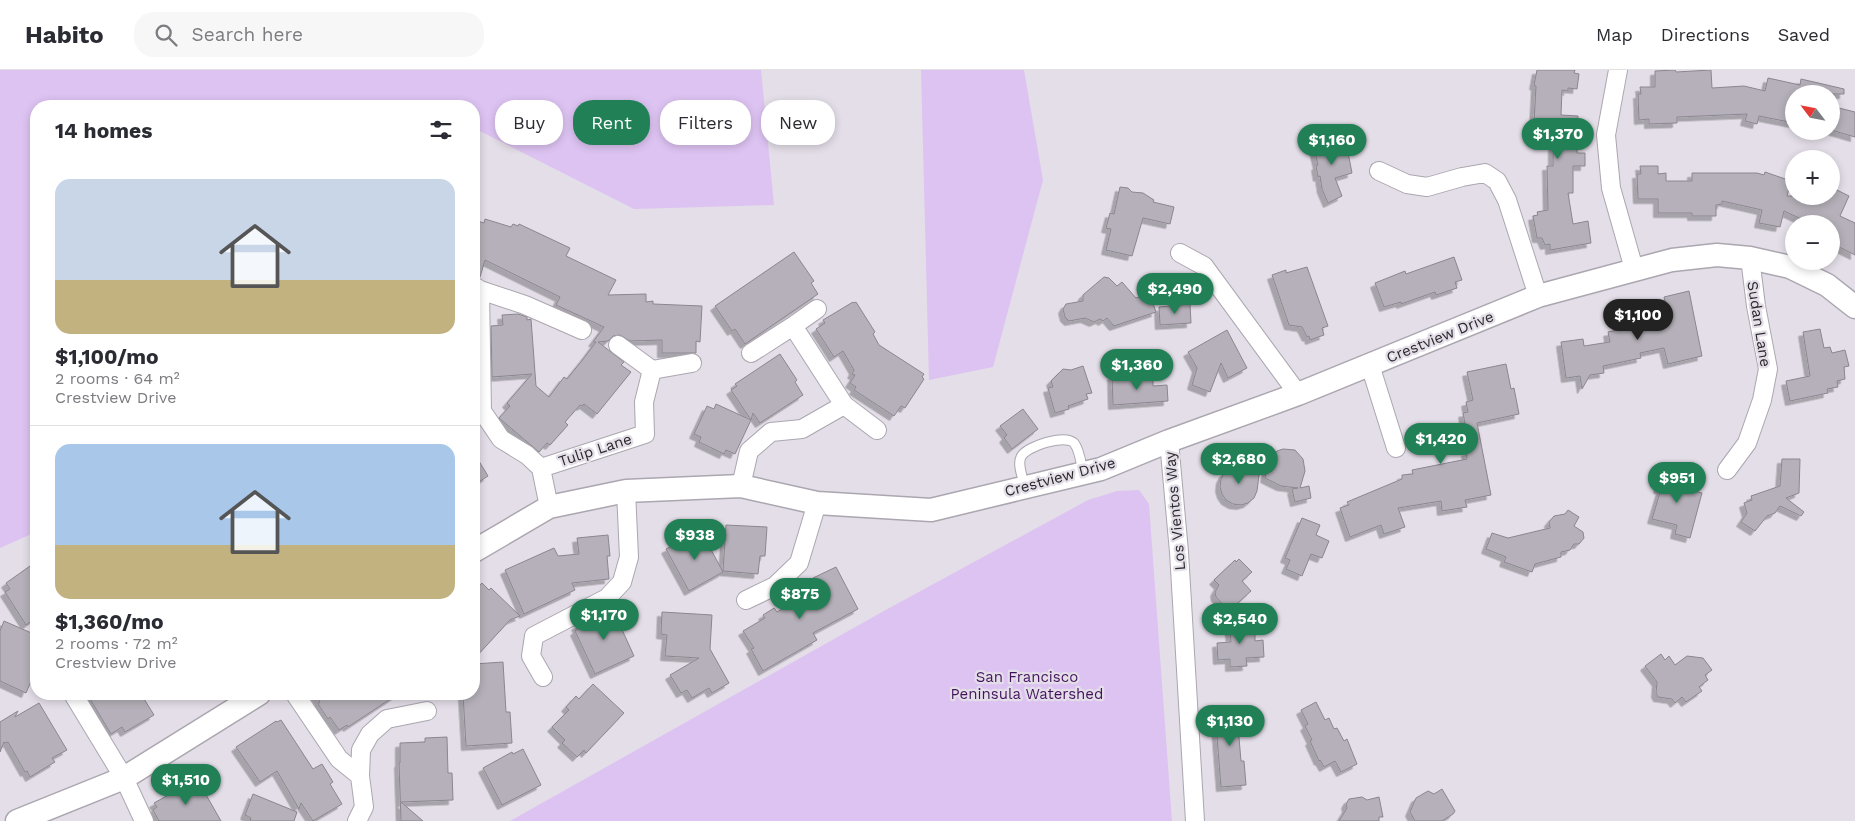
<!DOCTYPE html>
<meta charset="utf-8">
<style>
body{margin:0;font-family:"Work Sans",sans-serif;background:#f7f7f7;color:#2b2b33;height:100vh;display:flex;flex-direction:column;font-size:19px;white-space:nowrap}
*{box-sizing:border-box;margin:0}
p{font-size:16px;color:#7c7c81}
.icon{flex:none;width:28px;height:28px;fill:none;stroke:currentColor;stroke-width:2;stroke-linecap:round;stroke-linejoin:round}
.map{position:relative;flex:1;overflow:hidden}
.details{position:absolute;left:30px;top:30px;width:450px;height:600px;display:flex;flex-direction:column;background:#fff;border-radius:20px;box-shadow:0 2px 8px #0003}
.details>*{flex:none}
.banner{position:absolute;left:495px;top:30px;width:475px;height:45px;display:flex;gap:10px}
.needle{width:32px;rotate:302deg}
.controls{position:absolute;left:1785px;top:15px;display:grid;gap:10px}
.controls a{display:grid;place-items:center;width:55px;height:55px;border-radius:50%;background:#fff;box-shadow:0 2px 8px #0003;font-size:25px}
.price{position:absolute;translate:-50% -42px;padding:0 11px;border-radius:18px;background:#228057;color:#fff;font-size:16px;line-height:32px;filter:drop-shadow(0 1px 2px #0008)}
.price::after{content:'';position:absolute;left:50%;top:30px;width:15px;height:11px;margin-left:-8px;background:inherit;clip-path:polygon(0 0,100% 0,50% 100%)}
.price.on{background:#222;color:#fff}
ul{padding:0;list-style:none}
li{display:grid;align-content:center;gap:10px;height:265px;padding:0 25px}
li+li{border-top:1px solid #e1e1e2}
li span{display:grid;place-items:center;height:155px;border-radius:15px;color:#555}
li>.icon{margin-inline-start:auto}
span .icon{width:90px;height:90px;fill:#fffc;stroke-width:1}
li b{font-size:21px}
h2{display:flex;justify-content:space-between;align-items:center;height:60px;padding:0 25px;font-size:21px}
.tag{padding:0 18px;border-radius:20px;background:#fff;box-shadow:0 2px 8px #0003;font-size:18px;line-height:45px}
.tag.on{background:#228057;color:#fff}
header{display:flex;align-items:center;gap:30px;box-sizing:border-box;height:70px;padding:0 25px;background:#fff;border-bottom:1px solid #e1e1e2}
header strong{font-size:24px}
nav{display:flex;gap:28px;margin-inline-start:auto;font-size:18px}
.search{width:350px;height:45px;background:#f7f7f7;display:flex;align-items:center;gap:12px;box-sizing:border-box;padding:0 18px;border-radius:20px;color:#7c7c81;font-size:19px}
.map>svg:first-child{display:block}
.green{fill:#ddc3f2}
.building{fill:#b5b0b9;stroke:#8b868f;filter:url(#shadow)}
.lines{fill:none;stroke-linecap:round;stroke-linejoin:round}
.service-casing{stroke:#aba6af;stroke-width:11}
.minor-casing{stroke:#aba6af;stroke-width:20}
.tertiary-casing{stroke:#aba6af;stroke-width:25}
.service{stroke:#fff;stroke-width:9}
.minor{stroke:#fff;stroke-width:18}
.tertiary{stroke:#fff;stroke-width:22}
.labels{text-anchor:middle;stroke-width:4.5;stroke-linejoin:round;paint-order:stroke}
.street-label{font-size:15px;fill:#2a282c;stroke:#e4dee8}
.park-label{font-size:15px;fill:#43145e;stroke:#e4dee8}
</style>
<header>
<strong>Habito</strong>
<div class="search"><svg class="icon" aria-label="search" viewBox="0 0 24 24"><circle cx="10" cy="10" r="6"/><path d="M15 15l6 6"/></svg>Search here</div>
<nav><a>Map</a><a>Directions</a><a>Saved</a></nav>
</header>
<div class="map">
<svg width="1855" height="751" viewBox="0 0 1855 751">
<defs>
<filter id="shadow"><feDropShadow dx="-4.5" dy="4.5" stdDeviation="0" flood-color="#0004"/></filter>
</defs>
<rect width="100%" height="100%" fill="#e4dee8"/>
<path class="green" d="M0,0H761L774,135L634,139L474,58V36H36V462L0,478Z
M921,0H1024L1043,110L993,297L929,310Z
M1139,420L1149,434L1172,751H510L882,542L1088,430L1117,421Z"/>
<path class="building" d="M1537,0H1575L1574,3L1579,4L1577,19L1568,18V21L1562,20L1561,45L1578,46L1577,83H1585V96H1573V123H1568L1573,154L1588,151L1591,173L1550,180V174L1545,175L1542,168H1537L1533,146L1538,145L1537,142L1548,140L1547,96H1553V71H1533L1536,16L1534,15Z
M1675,0L1676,2L1711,0L1712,18L1744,16L1765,21L1768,8L1800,15L1801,9L1844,19V24H1794V53L1759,46L1757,54L1745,51L1747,44L1677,47V53L1649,54V49L1639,50L1638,24H1641L1640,17H1655V1Z
M1831,36L1855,42V67L1831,60Z
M1331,70H1340L1341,73L1346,72L1352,103L1335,108L1342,126L1328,133L1322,119L1320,106L1318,107L1316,96L1318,95L1313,74Z
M1640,96H1658V104L1666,103V111H1692V103H1757L1764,105L1765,102L1791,111L1787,126H1831V117L1849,126L1840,146L1855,153V185L1835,175L1840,167L1831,163V154H1812L1784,141L1780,157L1759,153L1762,140L1722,131V134L1716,135V146H1692V143H1658V129H1638L1637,104H1641Z
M1120,117L1128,118L1132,122L1143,123L1154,130L1153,132L1174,137L1170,154L1143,148L1132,186L1106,180L1111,159L1106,158L1110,143L1114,144Z
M485,149L511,157L513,154L518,156L519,154L570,178L566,186L616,210L608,225L646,224V232L653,231V234L702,236L700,272L696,271V283H662V270L630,271L620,265L613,266L608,271L598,272L624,292L621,295L631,302L597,344L584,334L582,336L580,335L565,352L568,355L550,375L547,373L539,382L499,348L510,336L507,333L532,304L492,307L491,256L503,255L502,245L518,244L527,247V250L531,249L536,316L549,327L564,307L567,309L584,288L596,272H593L604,257L556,235L560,227L485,190L480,207L474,206V150L484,153Z
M794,182L814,211L811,213L818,224L745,274L735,259L732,261L715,236Z
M1454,187L1462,210L1455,212L1457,218L1436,225L1435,222L1401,234V232L1384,237L1375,213L1405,201L1406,204Z
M1307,197L1328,256L1322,258L1324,265L1310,270L1309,266L1307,267L1302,257L1289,255L1272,205L1286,200V203Z
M1104,207L1109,208L1117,216L1122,212L1136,228L1147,224L1148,226L1150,225L1156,242L1114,256L1107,248L1103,251L1100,249L1094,252L1085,248L1069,251L1065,247L1063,239L1066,234L1083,231V225Z
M1689,221L1702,286L1668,294L1664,278L1640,283L1641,288L1603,296L1604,303L1590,305L1582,319L1580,306L1566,308L1561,272L1583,269L1584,276L1610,272L1608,262L1626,258L1625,253L1642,249L1643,252L1668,246L1664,227Z
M853,232L854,233L856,232L875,262L873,264L879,275L924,304L922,307L924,309L905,338L901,336L894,346L854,320L856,317L850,313L855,305L852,304L854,300L843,281L834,287L816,259L825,253L823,250Z
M1190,234L1191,253L1160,255L1159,237Z
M1820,259L1824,278L1830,277L1832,283L1845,280L1849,296L1844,297L1845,309L1837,311L1838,317L1827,319L1828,323L1790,331L1786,311L1810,306L1803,262Z
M1227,260L1247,298L1228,308L1221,293L1210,322L1192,315L1197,298L1188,282Z
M780,284L797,310L795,312L803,325L760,353L753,343L751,350L731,320L737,316L735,314Z
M1506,294L1511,319L1514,318L1519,344L1477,353L1491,425L1465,430L1467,437L1442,441L1441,431L1398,438L1405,457L1384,464L1381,455L1350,467L1340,438L1349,435L1347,432L1402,409V405L1413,404L1412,400L1467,389L1466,382L1470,381L1463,343L1468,342L1466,332L1473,330L1467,302Z
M1083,296L1092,323L1086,324L1088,329L1068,336L1069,339L1055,343L1048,318L1053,317L1051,311L1063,299L1071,300Z
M1112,305H1125L1126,308L1153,306V316L1167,315L1168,331L1113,335Z
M716,334L751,350L735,384L726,380L724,384L699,372L701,367L694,364L707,336L714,339Z
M1023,339L1038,359L1012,379L1004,368L1007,365L1000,356Z
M1283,379L1295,380L1303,389L1305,401L1300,418L1309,416L1311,428L1295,432L1292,419L1298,418L1281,416L1265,408L1269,390L1277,381Z
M474,383L488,406L474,415Z
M1782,389H1800L1799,423L1786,428L1804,442L1801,446L1780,436L1775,443L1767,446L1755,461L1741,452L1747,443L1744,433L1752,430L1751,426L1780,416Z
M1238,396L1245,397L1259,405L1257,421L1254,428L1248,433L1241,435L1233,434L1226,430L1222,424L1220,417L1221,409L1224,403L1230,398Z
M1663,400L1686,407L1683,418L1702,423L1690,468L1675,464L1677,455L1652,449L1661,419H1658Z
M1568,440L1579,447L1574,456L1583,462L1584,468L1579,474H1574L1570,480L1561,482V487L1535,494L1532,502L1504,492L1506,487L1486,479L1492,463L1508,468L1550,458L1549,452L1554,446L1565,444Z
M1302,448L1320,455L1316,465L1329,471L1322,488L1311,484L1302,506L1286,499L1290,490L1285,488Z
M726,455L767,457L765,486H760L758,504L723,501Z
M701,461L723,502L689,521L666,479Z
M608,465L610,486H607L609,509L572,513L575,520L524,544L505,500L554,478L558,486L579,484L577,468Z
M1239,489L1252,502L1242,511L1251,521L1229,541L1216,527L1215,522L1219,515L1214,510L1235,490L1236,492Z
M30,496L36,506V548L26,555L5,522L10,519L6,513Z
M836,497L858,539L813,563L817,570L763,601L751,579L754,578L743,561L765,548L763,545L774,538L777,542L805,525L802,519L815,512L813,508Z
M482,513L489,520L491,518L520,546L510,550L474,589V522Z
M608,539L610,543L614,542L634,586L595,604L575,561L578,559L576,556Z
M662,542L712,545L710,579L729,613L712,623L709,618L692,628L687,620L681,623L670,605L699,588L665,586L667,565L661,564Z
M1247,550L1248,563H1255V571L1263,570L1264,587L1246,588L1247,596L1230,597V589L1218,590L1217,573L1231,572L1229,551Z
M4,551L36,565V600L26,623L0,611V561Z
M1661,584L1665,590L1669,586L1675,595L1687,586L1703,588L1712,600L1705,605L1708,610L1699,617L1702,621L1686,632L1682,627L1675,633L1672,629L1658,627L1656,623L1657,612L1645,596Z
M503,592L506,642H510L512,673L466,676L463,624H474V594Z
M593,614L624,643L586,683L584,680L577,687L562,673L565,670L552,657L569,640L566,637L576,626L579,629Z
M87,624H141L154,645L125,662L122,657L111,664Z
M315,624H398L348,657L347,655L339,660L330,647L328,649L318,634L320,632Z
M1316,632L1325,650L1329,648L1334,659L1337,658L1344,671L1347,669L1357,694L1341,702L1335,691L1324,697L1320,690L1319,691L1310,671L1312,670L1305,656L1308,654L1301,640Z
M39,633L67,680L52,688L55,692L30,707L27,701L25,702L8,672L5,673L4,672L0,682V652L18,641L15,647Z
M1244,638L1245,655L1238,656L1241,691H1244L1246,715L1221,717L1215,641Z
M281,650L313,699L322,694L333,712L330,714L342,734L313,751L301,733L299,739L277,701L260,712L236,677L276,651L277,652Z
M447,667L448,703H452L453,730L401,732L423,751H401L399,693H400V673L425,672V668Z
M523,679L541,715L502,735L483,698L512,682L513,684Z
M197,709L221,751H159L153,740L157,737L154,733Z
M1442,719L1455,741L1453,744L1442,751H1415L1410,742L1416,728L1428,721L1434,724Z
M253,724L297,742L294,751H250L251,748L245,745Z
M1362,727L1367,730L1379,727L1383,747H1379V751H1339L1347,738L1346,734L1349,729Z"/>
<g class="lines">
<defs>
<path id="service" d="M1025,417C1023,408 1017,395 1021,387C1026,376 1065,364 1074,373C1080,380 1081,394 1083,403"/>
<path id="minor" d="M1618,0L1606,65L1611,118L1634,199
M1379,101L1407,114L1427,117L1462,107L1485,103L1497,111L1507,130L1538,226
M1180,183L1204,196L1298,324
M474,216L480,220L482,341L501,369L527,385L541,398L549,437
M480,220L525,235L582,260
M793,256L817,239
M1370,295L1396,378
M652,300L692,293
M844,335L877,360
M1169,371L1179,482L1195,751
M541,398L645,364L644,332L652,300L618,275
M1727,400L1747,373L1762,330L1768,299L1756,236L1750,188
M741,416L749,381L771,362L802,359L844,335L793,256L751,283
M746,530L775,516L799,493L817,433
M543,607L531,586L534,566L607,528L622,512L629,487L626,421
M73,624L124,708L144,751
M295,624L339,689L360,706L364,737L357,751
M360,706L361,680L370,664L387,649L427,641"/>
<path id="tertiary" d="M474,481L549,437L626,421L741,416L817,433L931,440L1101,399L1169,371L1298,324L1538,226L1672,190L1717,185L1750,188L1790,197L1827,215L1855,237
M17,751L124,708L259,624"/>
</defs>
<use href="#service" class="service-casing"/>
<use href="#minor" class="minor-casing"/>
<use href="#tertiary" class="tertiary-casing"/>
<use href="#service" class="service"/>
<use href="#minor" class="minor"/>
<use href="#tertiary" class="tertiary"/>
</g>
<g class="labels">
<g class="street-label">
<text transform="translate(1759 254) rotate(81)" y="5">Sudan Lane</text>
<text transform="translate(1440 267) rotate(-22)" y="5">Crestview Drive</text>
<text transform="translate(595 380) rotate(-18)" y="5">Tulip Lane</text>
<text transform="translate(1060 407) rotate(-15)" y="5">Crestview Drive</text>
<text transform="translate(1175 441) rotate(-95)" y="5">Los Vientos Way</text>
</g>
<g class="park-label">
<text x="1027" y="612">San Francisco<tspan x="1027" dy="17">Peninsula Watershed</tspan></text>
</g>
</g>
</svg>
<div class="controls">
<a><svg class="needle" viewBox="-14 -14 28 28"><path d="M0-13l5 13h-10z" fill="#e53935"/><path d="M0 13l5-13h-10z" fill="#7c7c81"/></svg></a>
<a>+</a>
<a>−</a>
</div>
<b class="price" style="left:1558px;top:90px">$1,370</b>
<b class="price" style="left:1332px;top:96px">$1,160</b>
<b class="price" style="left:1175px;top:245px">$2,490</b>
<b class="price on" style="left:1638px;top:271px">$1,100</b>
<b class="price" style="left:1137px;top:321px">$1,360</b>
<b class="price" style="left:1441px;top:395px">$1,420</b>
<b class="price" style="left:1239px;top:415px">$2,680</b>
<b class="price" style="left:1677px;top:434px">$951</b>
<b class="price" style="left:695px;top:491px">$938</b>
<b class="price" style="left:800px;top:550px">$875</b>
<b class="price" style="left:604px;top:571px">$1,170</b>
<b class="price" style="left:1240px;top:575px">$2,540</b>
<b class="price" style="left:1230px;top:677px">$1,130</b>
<b class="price" style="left:186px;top:736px">$1,510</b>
<div class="banner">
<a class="tag">Buy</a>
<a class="tag on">Rent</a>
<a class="tag">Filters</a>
<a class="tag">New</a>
</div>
<section class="details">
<h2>14 homes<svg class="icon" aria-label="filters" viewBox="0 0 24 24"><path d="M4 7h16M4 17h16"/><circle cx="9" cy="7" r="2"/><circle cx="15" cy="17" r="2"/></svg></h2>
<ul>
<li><span style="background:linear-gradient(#c9d6e8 65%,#c2b280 0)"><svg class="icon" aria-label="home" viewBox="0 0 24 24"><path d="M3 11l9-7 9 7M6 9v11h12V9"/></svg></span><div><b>$1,100/mo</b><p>2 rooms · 64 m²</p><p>Crestview Drive</p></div></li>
<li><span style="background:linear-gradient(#a9c7e8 65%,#c2b280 0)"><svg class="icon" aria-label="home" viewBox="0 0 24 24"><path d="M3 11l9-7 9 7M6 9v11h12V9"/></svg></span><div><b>$1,360/mo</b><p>2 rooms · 72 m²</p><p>Crestview Drive</p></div></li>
</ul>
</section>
</div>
